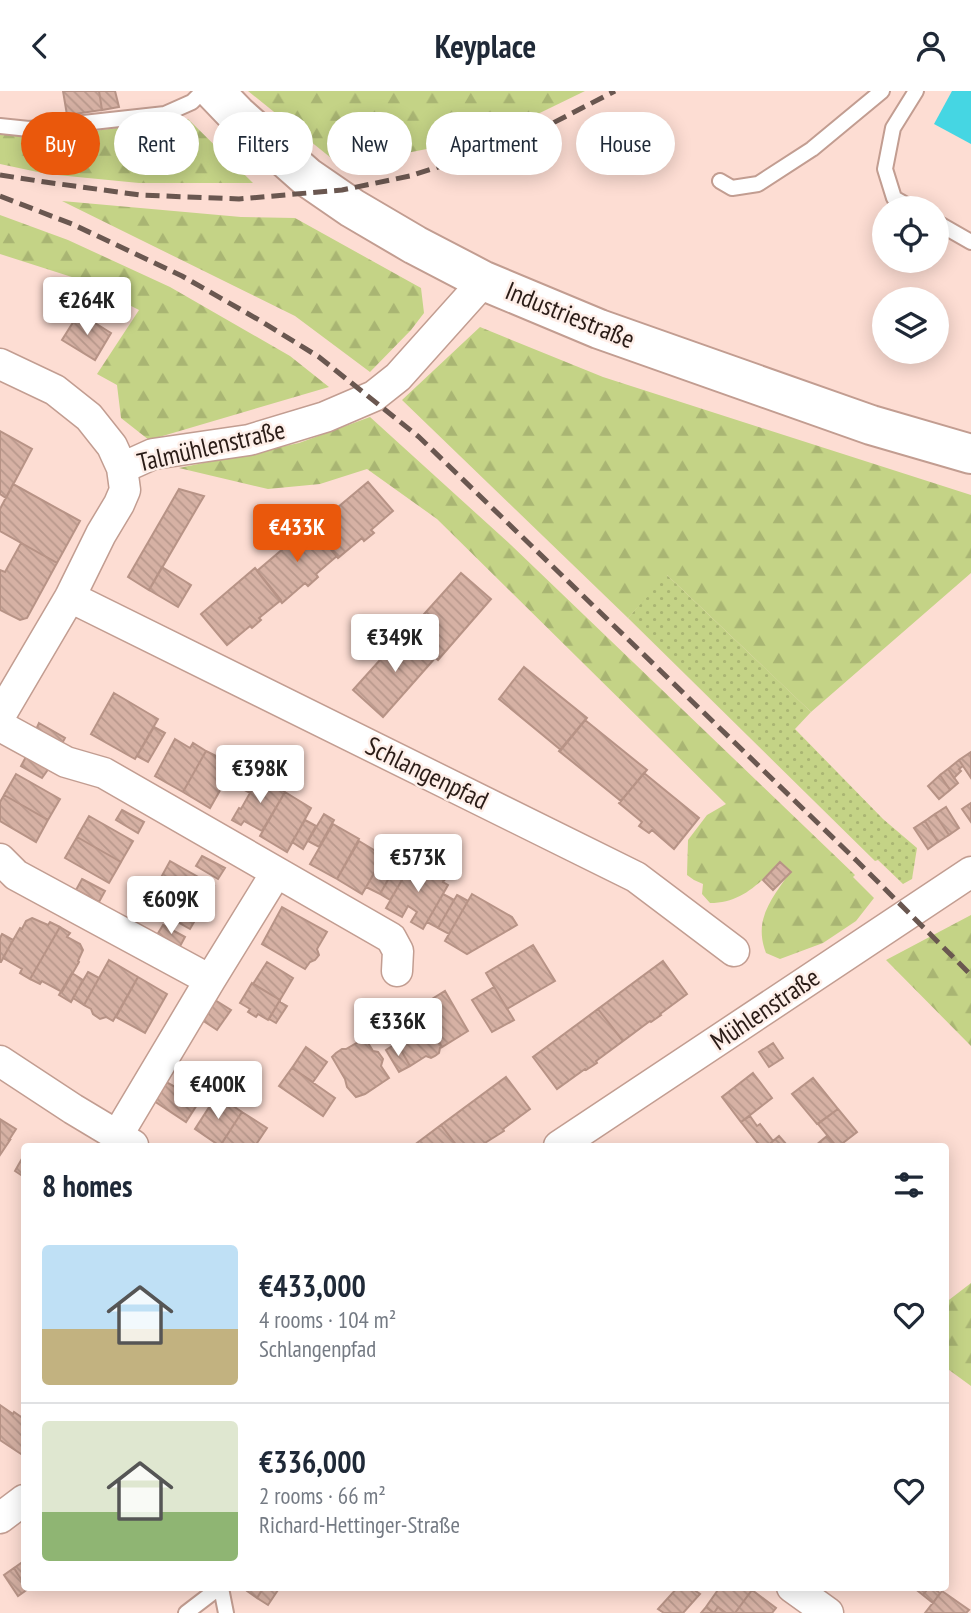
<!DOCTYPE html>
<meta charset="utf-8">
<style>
body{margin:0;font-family:"PT Sans Narrow",sans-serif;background:#f2f2f3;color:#1f2937;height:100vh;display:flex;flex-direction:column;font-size:26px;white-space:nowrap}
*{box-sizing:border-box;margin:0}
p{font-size:23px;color:#747a83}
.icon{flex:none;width:38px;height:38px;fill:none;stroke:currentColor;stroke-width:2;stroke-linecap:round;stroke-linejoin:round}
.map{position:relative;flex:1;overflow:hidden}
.side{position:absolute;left:21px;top:1052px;width:928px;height:448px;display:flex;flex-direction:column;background:#fff;border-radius:7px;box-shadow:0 4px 18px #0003}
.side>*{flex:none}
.guide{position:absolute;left:21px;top:21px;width:929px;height:63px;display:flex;gap:14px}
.controls{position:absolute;left:872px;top:105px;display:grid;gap:14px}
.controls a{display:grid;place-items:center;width:77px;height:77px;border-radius:50%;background:#fff;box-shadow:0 4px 18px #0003;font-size:35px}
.price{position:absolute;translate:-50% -60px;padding:0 16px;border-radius:7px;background:#fff;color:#222;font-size:23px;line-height:46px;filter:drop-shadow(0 2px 4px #0008)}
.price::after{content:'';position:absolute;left:50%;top:42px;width:21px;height:16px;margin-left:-10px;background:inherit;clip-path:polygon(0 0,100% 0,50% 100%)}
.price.current{background:#ea580c;color:#fff}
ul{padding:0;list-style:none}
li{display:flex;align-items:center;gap:21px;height:175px;padding:0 21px}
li+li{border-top:2px solid #e0e1e3}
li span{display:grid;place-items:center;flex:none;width:196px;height:140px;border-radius:7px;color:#555}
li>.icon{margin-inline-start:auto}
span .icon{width:84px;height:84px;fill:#fffc;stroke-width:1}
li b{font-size:30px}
h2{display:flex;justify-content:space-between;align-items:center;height:84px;padding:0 21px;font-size:30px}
.pill{padding:0 24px;border-radius:32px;background:#fff;box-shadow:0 4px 18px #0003;font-size:24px;line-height:63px}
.pill.current{background:#ea580c;color:#fff}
header{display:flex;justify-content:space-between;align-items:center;height:91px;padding:0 21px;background:#fff;font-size:32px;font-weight:800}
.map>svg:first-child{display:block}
.green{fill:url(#green-dots)}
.forest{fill:url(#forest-firs)}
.water{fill:#45d6e3}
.building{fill:url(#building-back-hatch);stroke:#b79386;stroke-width:2}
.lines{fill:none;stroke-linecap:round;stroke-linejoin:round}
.lane-casing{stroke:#c29d91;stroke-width:18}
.street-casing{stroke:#c29d91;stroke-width:33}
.secondary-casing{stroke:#c29d91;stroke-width:42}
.lane{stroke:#fff;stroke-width:14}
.street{stroke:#fff;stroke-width:30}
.secondary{stroke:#fff;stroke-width:38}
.rail{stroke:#6a5750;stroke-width:5;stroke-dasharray:14 7;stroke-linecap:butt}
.labels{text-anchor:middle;stroke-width:5;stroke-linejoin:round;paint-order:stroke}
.street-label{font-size:26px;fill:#2a1c17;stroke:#feefe9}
</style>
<header><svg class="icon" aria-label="back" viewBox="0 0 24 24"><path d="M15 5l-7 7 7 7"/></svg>Keyplace<svg class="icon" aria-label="person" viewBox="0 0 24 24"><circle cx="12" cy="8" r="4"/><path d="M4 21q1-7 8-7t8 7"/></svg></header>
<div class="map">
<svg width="971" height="1522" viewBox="0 0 971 1522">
<defs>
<pattern id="green-dots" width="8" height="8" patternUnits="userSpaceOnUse" patternTransform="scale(1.75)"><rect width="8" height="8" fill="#c4d386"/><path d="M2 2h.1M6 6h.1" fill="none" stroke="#a9b573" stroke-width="1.8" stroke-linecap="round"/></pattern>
<pattern id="forest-firs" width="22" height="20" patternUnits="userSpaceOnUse" patternTransform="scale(1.75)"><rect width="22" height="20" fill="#c4d386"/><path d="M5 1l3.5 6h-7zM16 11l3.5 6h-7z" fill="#a9b573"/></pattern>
<pattern id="building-back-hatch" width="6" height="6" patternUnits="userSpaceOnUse" patternTransform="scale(1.75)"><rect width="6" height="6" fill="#d6b1a4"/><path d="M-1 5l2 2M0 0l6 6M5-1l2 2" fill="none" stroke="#b8988c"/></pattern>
</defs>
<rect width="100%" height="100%" fill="#fdddd3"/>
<path class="green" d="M666,483L811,621L795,638L883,728L917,757L912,788L903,793L878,769L875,770L628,527Z"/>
<path class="forest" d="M248,0H585L513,35L442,55L341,75Z
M188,28L253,92H139L47,83L0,73V40L38,47Z
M62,110L241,126L295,127L421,197L424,222L411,239L370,281L295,225Z
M0,124L68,149L170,196L290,265L329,296L149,349L121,327L117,294L97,283L139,219L78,188L0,163Z
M480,236L603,286L971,404V482L811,621L667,484L628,527L402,309Z
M370,326L511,454L855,784L853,786L874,807L856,830L823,852L780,868L766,862C753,828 772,808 790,781L780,771C759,793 741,812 710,812L702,803L703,793L694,789L687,784L688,749L707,724L726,713L437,428L367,378L320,393L268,398L179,377L299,352Z
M971,824V955L886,869Z
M971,1192V1295L945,1276V1212Z"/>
<path class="water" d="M952,0H971V53L934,33Z"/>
<path class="building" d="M63,0H99L102,19L67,24Z
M99,0H115L119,16L102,19Z
M79,222L111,242L95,269L62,249Z
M0,340L32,358L6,407L0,403Z
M368,391L393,420L371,439L374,442L364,450L362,447L338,467L313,437Z
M13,393L80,430L57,472L0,440V418Z
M179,398L204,405L149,499L128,486Z
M311,434L337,465L316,483L318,486L308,495L305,492L282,512L257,480Z
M21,452L57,472L27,527L20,529L0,519V479L5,481Z
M162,476L191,494L178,516L149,499Z
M255,477L281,509L259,527L261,529L252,537L250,535L227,554L201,523Z
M461,482L491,508L438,569L408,541Z
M407,539L436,566L383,626L353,599Z
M524,576L587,627L561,659L499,608Z
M114,602L158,628L135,668L91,643Z
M585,629L647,679L621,710L559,660Z
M39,632L65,647L59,658L34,643Z
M154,636L165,642L148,671L137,665Z
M175,648L190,657L193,652L206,660L183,701L155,685Z
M206,660L220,667L217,672L231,680L210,717L183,701Z
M971,661V687L959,669Z
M27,664L49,677L42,687L21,675Z
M959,669L963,675L959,678L961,680L954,687L948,678Z
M250,673L262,680L250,702L237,695Z
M948,678L958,692L950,699L940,684Z
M644,682L699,727L674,758L652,739L649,742L639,735L642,731L619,712Z
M16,683L60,708L48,729L4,704Z
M940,684L950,699L939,708L928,695Z
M259,686L285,701L262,740L244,730L241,734L232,729L239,717L241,718Z
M285,701L311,717L287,761L260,745Z
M4,704L48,729L36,751L0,730V711Z
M971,712V731L962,718Z
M946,716L959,737L949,744L935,723Z
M122,719L144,731L138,742L116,729Z
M324,723L334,729L319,756L308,750Z
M935,723L949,744L938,751L925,730Z
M89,725L133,750L121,771L77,746Z
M305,729L316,735L303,758L292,751Z
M925,730L938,751L928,758L914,737Z
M333,733L359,748L337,788L310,773Z
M77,746L121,771L109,792L65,767Z
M359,750L384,765L362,803L337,788Z
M202,765L225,777L218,788L196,775Z
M170,770L214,795L202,817L158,792Z
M381,770L394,778L380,803L366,796Z
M780,771L791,781L773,799L763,789Z
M397,773L408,779L390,809L380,803Z
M411,773L425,780L427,777L446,787L443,791L448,794L423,838L411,831L417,821L408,815L402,826L386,817Z
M82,788L105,800L99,811L76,799Z
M158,792L202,817L190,838L145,813Z
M443,803L454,809L438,837L427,831Z
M472,803L512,826L517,834L467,863L445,850Z
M457,804L468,810L449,843L438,837Z
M282,816L327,841L317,858L319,864L315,869L310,871L305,878L262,853Z
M32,827L48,834L50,831L60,836L30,888L20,882L22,878L3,867L20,837L22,838L26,830Z
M163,834L185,846L179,857L157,844Z
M60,836L70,842L67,846L80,853L83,859L78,870L79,871L62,901L42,890L40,893L30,888Z
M2,843L13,849L1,871H0V847Z
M533,854L555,890L507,918L486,882Z
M109,869L138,886L113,930L106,926L100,928L93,923L91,918L84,914Z
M663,870L687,903L660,923L661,924L651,931L650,930L623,950L598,918Z
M267,871L293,887L280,909L253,893Z
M88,881L99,887L84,914L73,907Z
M72,882L83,889L71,911L59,904Z
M138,886L167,903L145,942L116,926Z
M252,892L280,909L268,929L258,923L256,926L248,921L250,918L240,912Z
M494,896L514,929L492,941L472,909Z
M445,900L468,940L442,956L419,916Z
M215,909L231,919L217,939L202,929Z
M280,909V911L287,915L276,932L269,928Z
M414,916H419L442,956L440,957L439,962L435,965L431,967L426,965L410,975L387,934L396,929L397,926L409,922L410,918Z
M598,918L623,950L596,970L597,972L586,979L585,978L557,998L533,966Z
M365,947L373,960L378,961L383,968L381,975L389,987L365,1003L356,1006L347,996L345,988L332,966L336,962L342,958H346Z
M397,952L410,975L399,981L386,959Z
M773,952L783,967L769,976L759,961Z
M306,956L327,971L313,991L292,977Z
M292,977L335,1007L323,1025L279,995Z
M753,982L772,1007L741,1031L722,1006Z
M506,986L530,1018L503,1038L504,1040L480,1055H457L441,1034Z
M813,987L838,1018L817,1033L792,1003Z
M166,991L177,997L181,992L202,1006L186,1031L154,1010Z
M217,1004L242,1021L220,1055L195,1038Z
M838,1018L857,1041L839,1055H836L818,1033Z
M242,1021L267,1037L255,1055H220Z
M750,1025L757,1035L760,1033L773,1050L768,1055H760L741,1031Z
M0,1028L16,1038L9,1049H10L0,1064Z
M441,1034L457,1055H413Z
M779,1045L787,1054L768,1055L773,1050Z
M827,1045L836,1055H815Z
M24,1064V1086L15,1080Z
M0,1314L13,1323L14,1321L24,1328V1365L0,1349Z
M24,1470V1493L14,1477Z
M14,1477L24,1493V1496L28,1498L18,1505L4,1484Z
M249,1496H264L257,1507L247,1500Z
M264,1496H280L268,1514L257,1507Z
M678,1496H690L700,1503L683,1522H664L658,1518Z
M720,1496H748L752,1499L735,1522H726L718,1516L714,1522L706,1516Z
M913,1496H929L923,1504Z
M929,1496H931L940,1502L933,1512L923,1504Z
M752,1499L776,1517L772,1522H735Z
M942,1500L969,1519L966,1522H925Z
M706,1516L714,1522L718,1516L726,1522H701Z"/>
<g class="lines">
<defs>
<path id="lane" d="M0,35L29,38L165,23L192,11L203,0
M720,90L732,97L758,93L812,58L882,0
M912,117L894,107L885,78L893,37L916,0
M936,131L971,151
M221,1497L226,1522
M186,1522L220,1496"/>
<path id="street" d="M0,273L55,299L89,326L112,355L122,377L125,399L119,413L101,443L70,506L0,625
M122,377L153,363L249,349L325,326L374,305L398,286L484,190
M70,506L636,786L734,860
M0,635L66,671L104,682L391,847L398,860L397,880
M0,768L16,784L210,889
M0,970L73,1018L133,1054
M117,1045L210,889L276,782
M559,1055L971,781
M0,1427L24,1409
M792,1496L828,1522"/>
<path id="secondary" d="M214,0L237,24L307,86L352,117L415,154L484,190L599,238L871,334L971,363"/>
</defs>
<use href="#lane" class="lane-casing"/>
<use href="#street" class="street-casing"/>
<use href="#secondary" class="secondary-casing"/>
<use href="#lane" class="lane"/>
<use href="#street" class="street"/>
<use href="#secondary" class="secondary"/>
<path class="rail" d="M0,84L45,91L140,104L239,108L342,99L410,85L516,51L615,0
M0,105L72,133L182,185L259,229L319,266L419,346L857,770L971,884"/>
</g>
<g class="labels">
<g class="street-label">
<text transform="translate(570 224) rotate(22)" y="9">Industriestraße</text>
<text transform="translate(211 355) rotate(-13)" y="9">Talmühlenstraße</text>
<text transform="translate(427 682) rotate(26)" y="9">Schlangenpfad</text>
<text transform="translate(765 918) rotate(-34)" y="9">Mühlenstraße</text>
</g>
</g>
</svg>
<div class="controls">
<a><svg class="icon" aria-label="locate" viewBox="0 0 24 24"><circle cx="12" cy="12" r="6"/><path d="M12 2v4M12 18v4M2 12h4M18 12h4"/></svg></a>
<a><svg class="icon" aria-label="layers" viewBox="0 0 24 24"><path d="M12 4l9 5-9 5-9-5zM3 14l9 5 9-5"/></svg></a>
</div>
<b class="price" style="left:87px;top:246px">€264K</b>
<b class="price current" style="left:297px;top:473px">€433K</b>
<b class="price" style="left:395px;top:583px">€349K</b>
<b class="price" style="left:260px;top:714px">€398K</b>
<b class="price" style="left:418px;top:803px">€573K</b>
<b class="price" style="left:171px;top:845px">€609K</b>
<b class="price" style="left:398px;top:967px">€336K</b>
<b class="price" style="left:218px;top:1030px">€400K</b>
<div class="guide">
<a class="pill current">Buy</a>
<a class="pill">Rent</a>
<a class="pill">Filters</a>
<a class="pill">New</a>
<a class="pill">Apartment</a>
<a class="pill">House</a>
</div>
<section class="side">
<h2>8 homes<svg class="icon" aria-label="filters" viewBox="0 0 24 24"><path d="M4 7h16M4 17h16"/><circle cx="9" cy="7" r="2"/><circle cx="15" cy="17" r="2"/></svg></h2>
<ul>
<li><span style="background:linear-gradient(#bfe0f5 60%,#c2b280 0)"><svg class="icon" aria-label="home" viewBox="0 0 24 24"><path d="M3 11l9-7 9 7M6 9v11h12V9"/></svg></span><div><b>€433,000</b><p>4 rooms · 104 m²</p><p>Schlangenpfad</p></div><svg class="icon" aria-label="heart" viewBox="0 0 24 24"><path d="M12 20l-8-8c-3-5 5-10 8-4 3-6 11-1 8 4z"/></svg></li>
<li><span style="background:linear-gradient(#dfe7d0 65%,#8fb573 0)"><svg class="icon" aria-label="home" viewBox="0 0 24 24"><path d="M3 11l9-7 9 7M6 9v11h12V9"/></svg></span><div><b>€336,000</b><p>2 rooms · 66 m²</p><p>Richard-Hettinger-Straße</p></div><svg class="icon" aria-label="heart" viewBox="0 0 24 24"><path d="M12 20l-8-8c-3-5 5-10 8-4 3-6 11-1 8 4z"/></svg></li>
</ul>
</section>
</div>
